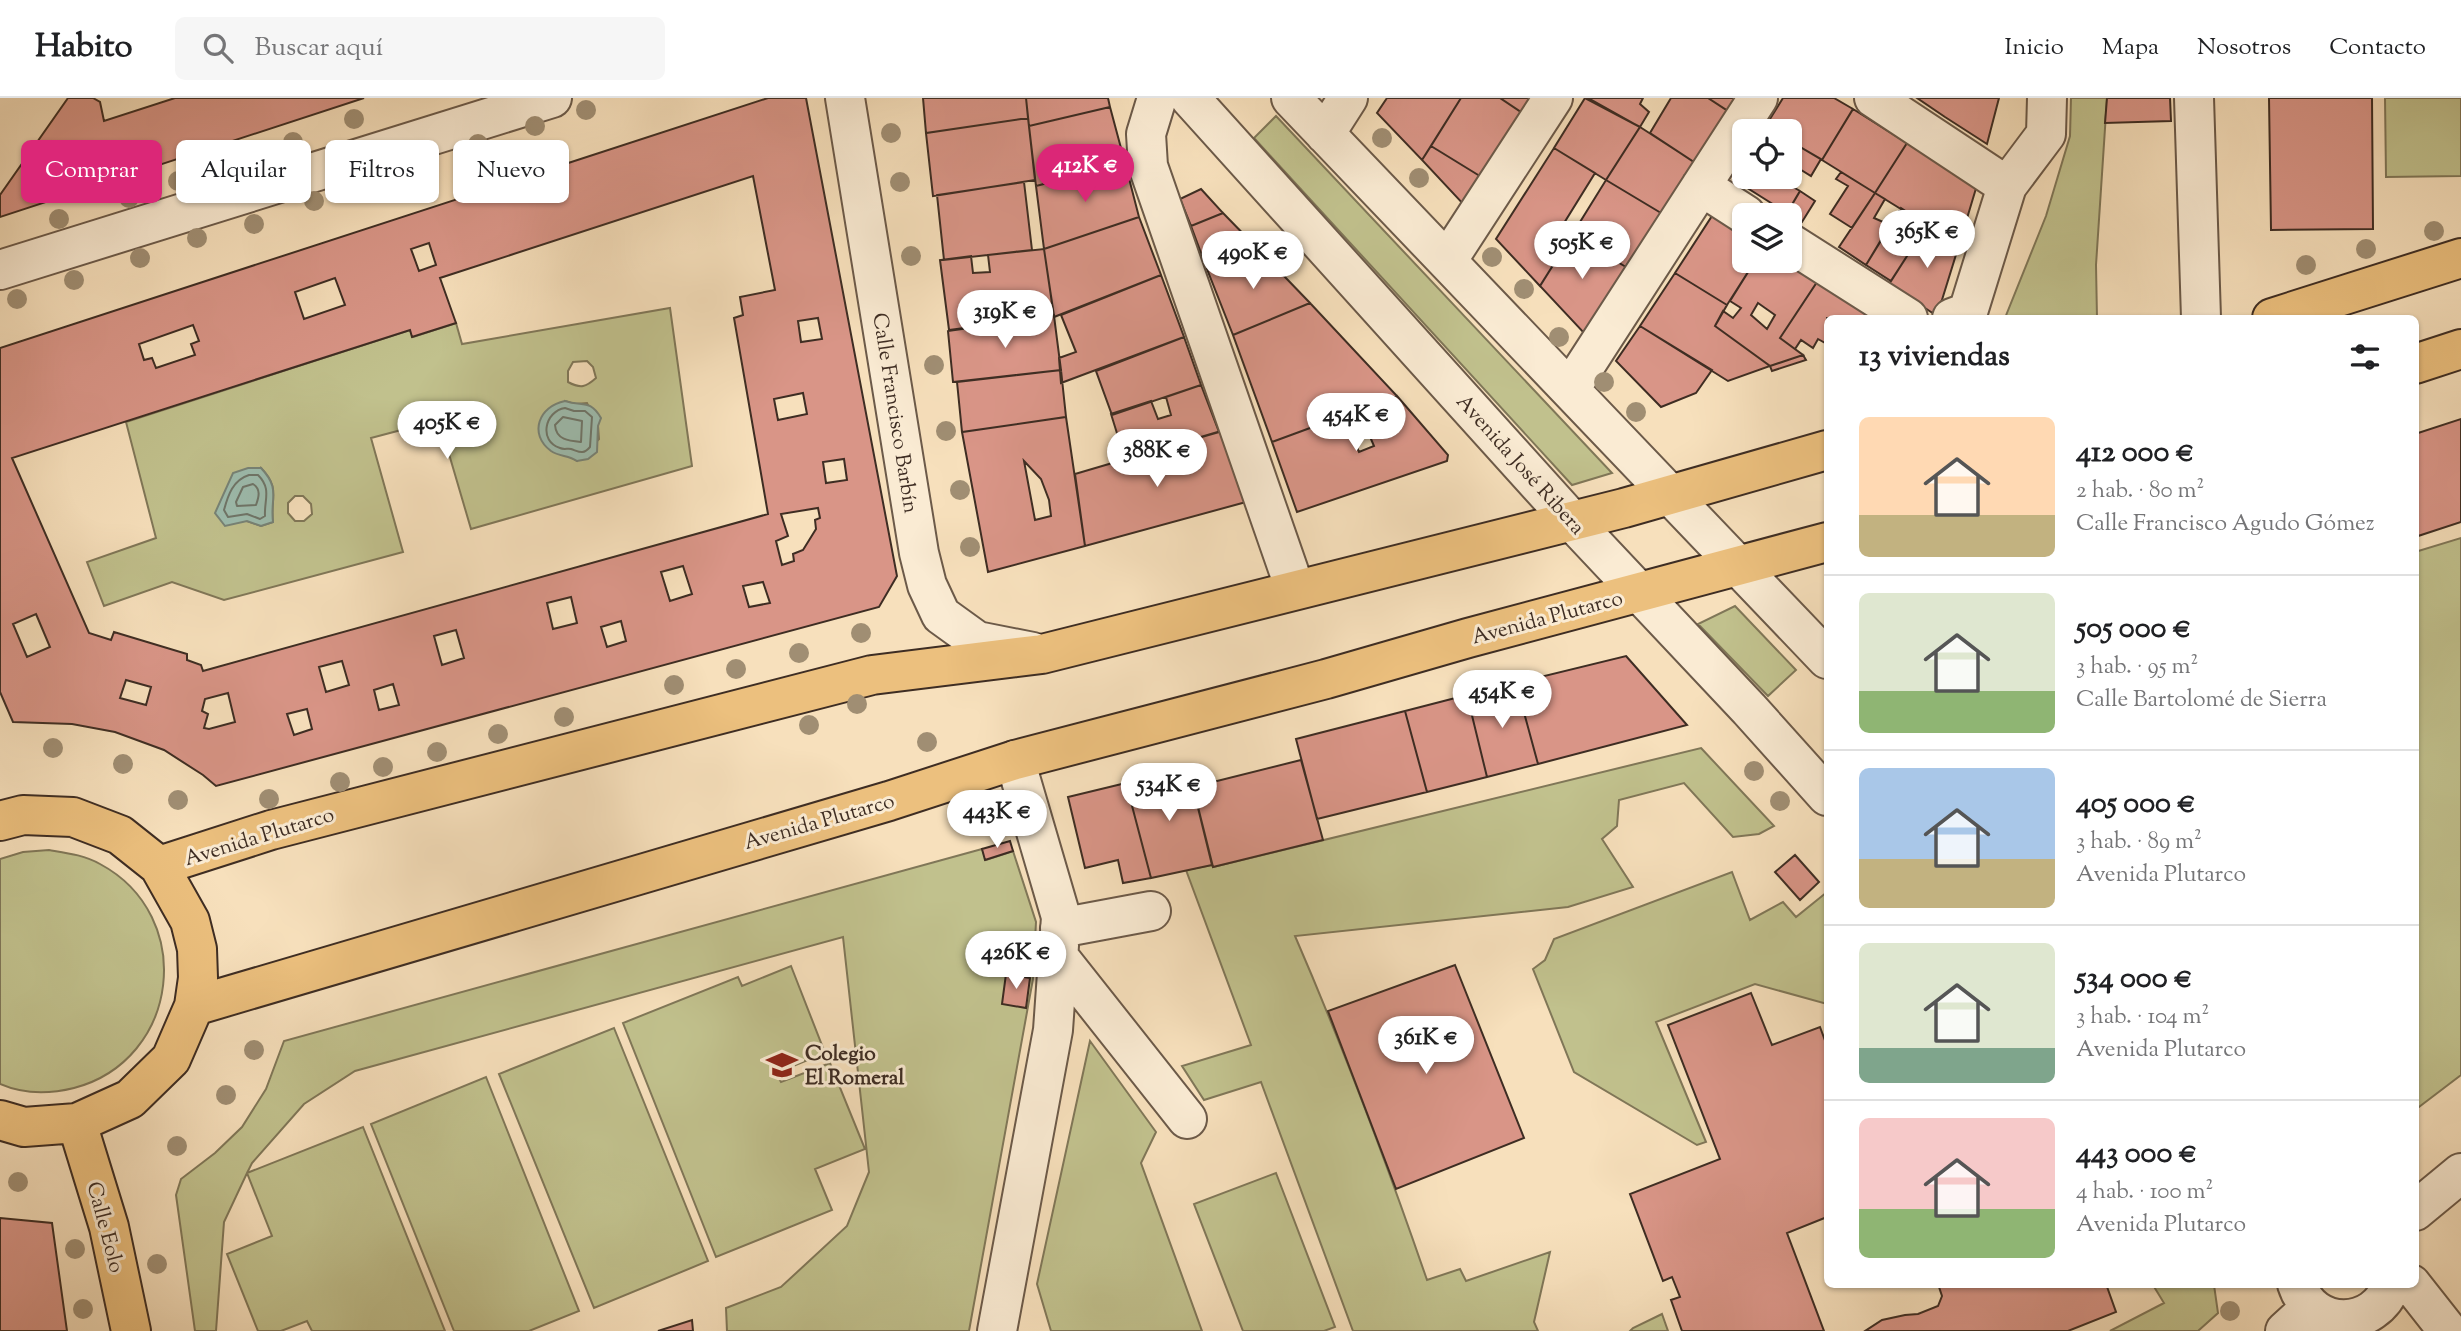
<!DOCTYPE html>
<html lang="es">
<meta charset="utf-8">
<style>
body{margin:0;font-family:"Sorts Mill Goudy",serif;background:#f6f6f6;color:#202124;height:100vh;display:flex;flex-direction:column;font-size:26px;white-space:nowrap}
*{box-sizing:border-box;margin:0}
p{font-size:23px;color:#757577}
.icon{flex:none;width:38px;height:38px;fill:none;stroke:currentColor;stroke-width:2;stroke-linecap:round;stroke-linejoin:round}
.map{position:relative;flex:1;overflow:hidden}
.drawer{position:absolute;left:1824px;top:217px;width:595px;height:973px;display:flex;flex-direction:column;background:#fff;border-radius:10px;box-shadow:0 2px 5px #0004}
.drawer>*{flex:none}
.banner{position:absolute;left:21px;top:42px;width:665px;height:63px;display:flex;gap:14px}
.controls{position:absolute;left:1732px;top:21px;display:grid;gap:14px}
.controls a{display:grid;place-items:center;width:70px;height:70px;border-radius:10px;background:#fff;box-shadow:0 2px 5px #0004;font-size:35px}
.price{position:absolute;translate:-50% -60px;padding:0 16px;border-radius:24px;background:#fff;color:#222;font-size:23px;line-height:46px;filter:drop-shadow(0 2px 4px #0008)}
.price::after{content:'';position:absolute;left:50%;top:42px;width:21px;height:16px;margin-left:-10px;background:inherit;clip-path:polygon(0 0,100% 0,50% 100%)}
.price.active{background:#db2777;color:#fff}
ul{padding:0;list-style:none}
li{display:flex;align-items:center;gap:21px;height:175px;padding:0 35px}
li+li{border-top:2px solid #e0e0e0}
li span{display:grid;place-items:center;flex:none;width:196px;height:140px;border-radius:10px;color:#555}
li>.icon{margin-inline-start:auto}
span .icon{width:84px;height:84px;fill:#fffc;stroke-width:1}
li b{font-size:30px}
h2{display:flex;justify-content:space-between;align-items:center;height:84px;padding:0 35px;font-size:30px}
.pill{padding:0 24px;border-radius:10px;background:#fff;box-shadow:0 2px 5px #0004;font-size:24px;line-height:63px}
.pill.active{background:#db2777;color:#fff}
header{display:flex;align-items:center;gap:42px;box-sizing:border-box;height:98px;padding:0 35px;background:#fff;border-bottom:2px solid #e0e0e0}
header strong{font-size:33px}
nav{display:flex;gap:38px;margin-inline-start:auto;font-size:24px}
.search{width:490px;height:63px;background:#f6f6f6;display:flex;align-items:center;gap:18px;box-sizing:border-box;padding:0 24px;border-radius:10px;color:#757577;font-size:26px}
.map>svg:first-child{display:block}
.green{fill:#c1c18d;stroke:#807758;stroke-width:2;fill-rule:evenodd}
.water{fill:#9dbdaf;stroke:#778377;stroke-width:2}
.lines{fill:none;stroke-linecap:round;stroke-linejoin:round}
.shore{stroke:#6e7569;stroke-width:2}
.building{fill:#d99587;stroke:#3e2d23;stroke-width:2;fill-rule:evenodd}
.minor-casing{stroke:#6c5a49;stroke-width:42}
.major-casing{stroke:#3e2d23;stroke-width:42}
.minor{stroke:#faebd3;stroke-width:38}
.major{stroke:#ecc07e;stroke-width:38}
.tree{fill:#a08e73}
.labels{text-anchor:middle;stroke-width:6;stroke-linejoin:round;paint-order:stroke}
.street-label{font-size:21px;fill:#3e2d23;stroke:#faebd3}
.poi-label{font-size:21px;font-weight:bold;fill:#3e2d23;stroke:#faebd3;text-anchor:start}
</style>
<header>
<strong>Habito</strong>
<div class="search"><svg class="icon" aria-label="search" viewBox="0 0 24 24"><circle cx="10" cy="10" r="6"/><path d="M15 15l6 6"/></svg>Buscar aquí</div>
<nav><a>Inicio</a><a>Mapa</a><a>Nosotros</a><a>Contacto</a></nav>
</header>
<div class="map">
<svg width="2461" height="1233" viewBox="0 0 2461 1233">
<rect width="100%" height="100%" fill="#f7e0bc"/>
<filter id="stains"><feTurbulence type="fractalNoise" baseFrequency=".00286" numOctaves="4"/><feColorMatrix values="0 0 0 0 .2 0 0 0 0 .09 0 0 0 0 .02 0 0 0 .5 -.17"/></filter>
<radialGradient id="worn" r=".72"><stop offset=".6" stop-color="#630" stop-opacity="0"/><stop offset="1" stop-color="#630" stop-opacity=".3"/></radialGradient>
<path class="green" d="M2071,0H2107L2096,167L2097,220H2005L2046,118L2070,38Z
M2385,0H2461V78L2386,79Z
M1276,18L1612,375L1572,387L1254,40Z
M670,210L692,368L471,431L439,322L371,340L403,454L224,502L172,484L104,508L87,464L156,440L126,324L410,232L413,239L456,225L462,246ZM587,263L593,269L596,280C586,289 581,291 568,284V273L573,264ZM565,303L575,306L587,305L598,328L599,341L577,363L569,358ZM261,370C281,391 270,399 273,424L261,428L247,423ZM295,398H303L311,406L312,416L304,423H295L288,415V405Z
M2461,440V977L2415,1012V454Z
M1735,508L1796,572L1768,598L1698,526Z
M1701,650L1774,728L1759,736L1733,739L1684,685L1619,702L1617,728L1602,741L1633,789L1568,809L1295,838C1344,951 1387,1066 1427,1182L1460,1171L1466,1183L1550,1154L1534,1224L1538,1233H1353L1261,984L1204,1002L1182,968L1251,947L1186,772L1212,767L1213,769Z
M982,751L986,762L1013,753L1036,824L1033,881L969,1233H727L726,1210L781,1189L847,1128L869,1074L843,839L355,973L304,1006L252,1065L247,1075L363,1029L445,1233H312L307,1223L281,1233H258L227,1156L272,1138L247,1075L224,1124L216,1233H195L176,1097L181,1081L215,1055L242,1029L266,991L284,943Z
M49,752C67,755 84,757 100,766C197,818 180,962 74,990C50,996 23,996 0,986V761L23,754Z
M1732,774L1750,822L1783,804L1796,819L1827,794V906L1755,886L1656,924L1706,1044L1697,1047L1574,974L1533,871L1545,862L1554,841Z
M791,868L825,955L776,975L781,984L830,965L865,1051L815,1071L832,1112L716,1159L623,925L738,879L742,888Z
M614,930L708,1163L594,1210L499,976Z
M1090,943L1156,1034L1141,1065L1202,1233H1051L1037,1186Z
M486,979L579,1213L529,1233H454L371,1026Z
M1276,1075L1335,1229L1324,1233H1243L1194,1106Z
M2153,1187H2214L2218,1215L2198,1233H2110L2164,1205Z
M1662,1216L1668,1233H1630L1633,1230Z"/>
<path class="water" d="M565,303C583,309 590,301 601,320L598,328L597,354L588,361L577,363C568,357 560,359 551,353C528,336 539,308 565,303Z
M248,370H261C281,391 270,400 273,424L261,428L247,423L225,428L215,415L233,375Z"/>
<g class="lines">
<path class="shore" d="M565,310L574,313H585L592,319L590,349C583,357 580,354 571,351C568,350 564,352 560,350C538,343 545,313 565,310Z
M563,319L582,323L581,344C569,343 556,342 555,327Z
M249,377H258C272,391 264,402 265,418L260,421L247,416L228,419L224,412C228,397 233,382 249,377Z
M253,386C261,391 259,399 256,407L237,408L236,404L243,389Z"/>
</g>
<path class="building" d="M68,0H93L100,4L104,23L175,0H364L0,119V97Z
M768,0H806L897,478L879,509L216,688L203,677L164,652L115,634L72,626L13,624L0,594V250ZM753,78L775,192L740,199L743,217L734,220L768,416L203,573L201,567L187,562V556L114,534L111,542L89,535L12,360L410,232L412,239L456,225L440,180ZM429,145L436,167L419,173L411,151ZM335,180L345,207L304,221L295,194ZM818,220L822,241L801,244L798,223ZM193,227L199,243L191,246L195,257L156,270L152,260L144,262L139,246ZM803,295L807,316L778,322L774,301ZM844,361L847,382L826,385L823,364ZM818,410L820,420L815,422L816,431L803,452L793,456L794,463L782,467L776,443L788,438L781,416ZM683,468L692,496L670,503L661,474ZM763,484L770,505L749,509L743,488ZM571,499L577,525L553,531L547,505ZM36,516L50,549L27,559L13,526ZM621,523L626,543L607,549L601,529ZM456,532L464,560L442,567L434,538ZM342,563L349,587L326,594L319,569ZM126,582L151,589L146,607L120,600ZM393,586L399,607L379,612L374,592ZM228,595L235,624L209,631L204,630L208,616L202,613L205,601ZM307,611L312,631L294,637L287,616Z
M923,0H1026L1028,20L926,35Z
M1026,0H1108L1110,9L1029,28Z
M1387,0H1461L1422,62L1377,15Z
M1461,0H1500L1524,16L1483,80L1431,48Z
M1500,0H1535L1524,16Z
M1585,0L1640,29L1606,82L1554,50Z
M1588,0H1643L1640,6L1649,14L1640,29Z
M1671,0H1708L1728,13L1694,64L1650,35Z
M1708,0H1735L1728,13Z
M1783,0H1834L1853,11L1822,62L1790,43V33H1773L1765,29Z
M1917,0H1999L1987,46L1945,19Z
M2107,0H2170L2171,23L2105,25Z
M2269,0H2372L2373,131L2271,132Z
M1110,9L1125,65L1036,88L1029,28Z
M1853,11L1907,45L1875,95L1822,62Z
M1028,20L1035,82L933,98L926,35Z
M1640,29L1694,64L1661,115L1606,82Z
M1790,43L1821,61L1811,78L1798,70L1788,86L1800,93L1787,115L1733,81L1745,62V79H1790Z
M1907,45L1977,87L1959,147L1875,95Z
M1431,48L1483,80L1465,108L1422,62Z
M1554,50L1595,75L1561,130L1572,137L1540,188L1496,141Z
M1125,65L1139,119L1044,151L1036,88Z
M1841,74L1875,95L1852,130L1830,116L1848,88L1836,81Z
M1606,82L1661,115L1626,169L1572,137Z
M1024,84L1032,152L944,162L937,97Z
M1201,91L1223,115L1191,128L1180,101Z
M1800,93L1815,103L1802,124L1787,115Z
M1875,95L1885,101L1874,120L1890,127L1866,167L1839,149Z
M1901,110L1927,127L1891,183L1866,167Z
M1223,115L1257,150L1207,171L1191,128Z
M1712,118L1745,139V163H1755L1727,207L1675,175Z
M1139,119L1161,177L1054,219L1044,151Z
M1927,127L1959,147L1937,218L1889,186Z
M1572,137L1626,169L1584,235L1540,188Z
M1257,150L1310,205L1233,237L1207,171Z
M1044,151L1054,218L997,226L995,210L979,211L980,228L949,232L940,162L971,158L973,175L990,174L988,157Z
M1755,163H1783L1817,184L1780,240L1803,257L1770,268L1715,228L1723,213L1733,220L1741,210L1730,203ZM1758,205L1775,217L1767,231L1751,217Z
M1675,175L1727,207L1715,228L1770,268L1728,283L1640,228Z
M1161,177L1184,239L1061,285L1059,260L1076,254L1061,217Z
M1817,184L1876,220H1827V246L1818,241L1813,250L1801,242L1795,251L1780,240Z
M1310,205L1397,298L1272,344L1233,237Z
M1054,218L1061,272L953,284L948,233Z
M1640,228L1712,272L1696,295L1661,309L1616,263Z
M1184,239L1201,287L1112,317L1096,273Z
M1803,257L1806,262L1772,273L1770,268Z
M1061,272L1066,319L962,334L957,284Z
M1201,287L1219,334L1125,361L1111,316L1151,303L1158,321L1171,317L1166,299Z
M1397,298L1448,357L1447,363L1297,414L1272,344ZM1362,320L1374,348L1359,354L1347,326Z
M1066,319L1085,448L988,474L962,334ZM1024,363L1041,381L1049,402L1051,418L1035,422Z
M2461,321V424L2415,439V336Z
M1221,333L1246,404L1085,448L1075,376Z
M1626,558L1687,627L1538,666L1516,585Z
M1516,585L1538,666L1487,679L1467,597Z
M1467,597L1487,679L1427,694L1405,613Z
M1405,613L1427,694L1317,721L1296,641Z
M1301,662L1323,742L1213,769L1193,689Z
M1188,669L1212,767L1151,780L1126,685Z
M1126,685L1151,780L1123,785L1118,762L1085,770L1068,699Z
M1010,743L1013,753L985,762L982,751Z
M1795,757L1819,784L1800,802L1775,774Z
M1455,867L1524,1040L1396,1091L1328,913Z
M1006,876L1030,880L1026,910L1002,906Z
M1751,895L1772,947L1820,929L1827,948V1119L1787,1135L1824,1233H1682L1671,1202L1680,1199L1672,1179L1663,1183L1630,1096L1720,1061L1668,927Z
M0,1120L52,1125L67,1233H0Z
M1938,1186H2106L2116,1214L2068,1233H1865L1882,1222L1905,1217L1918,1216L1938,1208L1942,1198Z
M692,1222L693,1233H658Z"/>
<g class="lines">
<defs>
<path id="minor" d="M845,0L919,455L927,487L941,517L977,543L1033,554
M1157,0L1146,36L1148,68L1295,491
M1190,0L1572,423L1749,611L1827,698
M1291,0L1827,561
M1874,0L2007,88
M2194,0L2201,220
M1325,36L1348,0
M1701,88L1746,117
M1790,145L1908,220
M1447,163L1553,0
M0,172L552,0
M1952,220L1968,214L2007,88L2046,36L2047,0
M1570,291L1758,0
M1060,830L1151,813
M1058,858L1187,1021
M2415,1113L2461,1075
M2297,1186C2312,1233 2375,1233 2392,1186
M2411,1186L2448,1233
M997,1233L1053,932L1061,819L1015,662
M2285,1233L2310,1210"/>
<path id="major" d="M2272,220L2461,160
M2415,266L2461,251
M0,723L23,717L73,719L120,737L159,768L190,823L197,851L198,880L194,908L171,961L130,1001L77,1025L24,1029L0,1022
M159,768L271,732L872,577L1042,556L1624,410L1827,352
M194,908L889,703L1015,662L1326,581L1468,540L1827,444
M77,1025L109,1129L131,1233"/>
</defs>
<use href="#minor" class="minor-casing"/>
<use href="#major" class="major-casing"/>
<use href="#minor" class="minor"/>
<use href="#major" class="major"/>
</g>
<g class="tree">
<circle cx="586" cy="12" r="10"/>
<circle cx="354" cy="21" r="10"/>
<circle cx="535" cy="28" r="10"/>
<circle cx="891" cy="35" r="10"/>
<circle cx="1382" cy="40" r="10"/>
<circle cx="293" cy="44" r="10"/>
<circle cx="478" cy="46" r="10"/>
<circle cx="237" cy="63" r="10"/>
<circle cx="416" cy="70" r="10"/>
<circle cx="1419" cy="80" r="10"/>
<circle cx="178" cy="83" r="10"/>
<circle cx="900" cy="84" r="10"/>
<circle cx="367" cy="86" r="10"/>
<circle cx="129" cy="100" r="10"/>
<circle cx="314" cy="103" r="10"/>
<circle cx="59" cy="121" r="10"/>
<circle cx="254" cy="126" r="10"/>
<circle cx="2434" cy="133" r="10"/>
<circle cx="197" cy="140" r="10"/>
<circle cx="2366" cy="151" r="10"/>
<circle cx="911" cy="158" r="10"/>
<circle cx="1492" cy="159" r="10"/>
<circle cx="140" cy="160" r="10"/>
<circle cx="2306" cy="167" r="10"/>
<circle cx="74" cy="182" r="10"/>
<circle cx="1524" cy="191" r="10"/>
<circle cx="17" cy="201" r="10"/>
<circle cx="1559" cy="239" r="10"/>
<circle cx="934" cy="267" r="10"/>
<circle cx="1604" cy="284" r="10"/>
<circle cx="1636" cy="314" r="10"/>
<circle cx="946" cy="333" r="10"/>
<circle cx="960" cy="392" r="10"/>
<circle cx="970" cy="449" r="10"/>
<circle cx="861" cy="535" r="10"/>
<circle cx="799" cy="555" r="10"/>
<circle cx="736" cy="571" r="10"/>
<circle cx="674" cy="587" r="10"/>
<circle cx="857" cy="606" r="10"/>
<circle cx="564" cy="619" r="10"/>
<circle cx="809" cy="627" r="10"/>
<circle cx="498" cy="636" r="10"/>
<circle cx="927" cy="644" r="10"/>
<circle cx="53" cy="650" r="10"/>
<circle cx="437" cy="654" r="10"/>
<circle cx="123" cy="666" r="10"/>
<circle cx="383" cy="669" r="10"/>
<circle cx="1754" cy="673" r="10"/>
<circle cx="340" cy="684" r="10"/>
<circle cx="269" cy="701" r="10"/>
<circle cx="178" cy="702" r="10"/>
<circle cx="1780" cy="703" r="10"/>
<circle cx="254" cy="952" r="10"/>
<circle cx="226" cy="997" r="10"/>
<circle cx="177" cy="1048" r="10"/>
<circle cx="18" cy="1084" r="10"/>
<circle cx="75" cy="1151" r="10"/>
<circle cx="157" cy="1166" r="10"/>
<circle cx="83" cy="1211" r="10"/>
<circle cx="2230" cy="1213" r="10"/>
</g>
<defs>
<symbol id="school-bare" viewBox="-9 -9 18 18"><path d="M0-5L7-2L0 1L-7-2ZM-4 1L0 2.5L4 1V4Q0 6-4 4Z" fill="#8f2418" stroke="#faebd3" stroke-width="2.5" paint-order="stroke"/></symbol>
</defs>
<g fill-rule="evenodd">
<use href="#school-bare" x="760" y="945" width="44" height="44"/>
</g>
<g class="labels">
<g class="street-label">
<text transform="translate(896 315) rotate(81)" y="7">Calle Francisco Barbín</text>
<text transform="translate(1521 366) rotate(48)" y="7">Avenida José Ribera</text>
<text transform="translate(1547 519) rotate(-15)" y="7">Avenida Plutarco</text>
<text transform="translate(819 723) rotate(-16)" y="7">Avenida Plutarco</text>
<text transform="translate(259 738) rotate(-17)" y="7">Avenida Plutarco</text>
<text transform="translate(106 1129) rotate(75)" y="7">Calle Eolo</text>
</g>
<g class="poi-label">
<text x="805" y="962">Colegio<tspan x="805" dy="24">El Romeral</tspan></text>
</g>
</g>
<rect width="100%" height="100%" filter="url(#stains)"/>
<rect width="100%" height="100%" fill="url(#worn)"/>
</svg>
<div class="controls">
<a><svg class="icon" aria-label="locate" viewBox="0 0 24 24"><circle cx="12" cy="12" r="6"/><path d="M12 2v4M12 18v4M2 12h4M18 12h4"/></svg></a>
<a><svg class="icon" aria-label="layers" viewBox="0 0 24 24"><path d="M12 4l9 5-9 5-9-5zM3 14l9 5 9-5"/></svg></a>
</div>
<b class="price active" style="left:1085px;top:106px">412K €</b>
<b class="price" style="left:1927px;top:172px">365K €</b>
<b class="price" style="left:1582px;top:183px">505K €</b>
<b class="price" style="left:1253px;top:193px">490K €</b>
<b class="price" style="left:1005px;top:252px">319K €</b>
<b class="price" style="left:1356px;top:355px">454K €</b>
<b class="price" style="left:447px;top:363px">405K €</b>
<b class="price" style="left:1157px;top:391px">388K €</b>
<b class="price" style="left:1502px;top:632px">454K €</b>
<b class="price" style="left:1169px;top:725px">534K €</b>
<b class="price" style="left:997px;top:752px">443K €</b>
<b class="price" style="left:1016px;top:893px">426K €</b>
<b class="price" style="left:1426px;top:978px">361K €</b>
<div class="banner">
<a class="pill active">Comprar</a>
<a class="pill">Alquilar</a>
<a class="pill">Filtros</a>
<a class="pill">Nuevo</a>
</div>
<section class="drawer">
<h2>13 viviendas<svg class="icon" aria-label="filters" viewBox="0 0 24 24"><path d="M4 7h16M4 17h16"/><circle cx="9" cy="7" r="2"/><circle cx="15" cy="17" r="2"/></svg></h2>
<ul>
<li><span style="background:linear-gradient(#ffd9b3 70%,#c2b280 0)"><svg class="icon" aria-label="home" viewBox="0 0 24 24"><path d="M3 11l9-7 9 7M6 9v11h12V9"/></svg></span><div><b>412 000 €</b><p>2 hab. · 80 m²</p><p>Calle Francisco Agudo Gómez</p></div></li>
<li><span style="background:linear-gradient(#dfe7d0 70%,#8fb573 0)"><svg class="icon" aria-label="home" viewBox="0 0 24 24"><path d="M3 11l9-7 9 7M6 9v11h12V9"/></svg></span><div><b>505 000 €</b><p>3 hab. · 95 m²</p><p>Calle Bartolomé de Sierra</p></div></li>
<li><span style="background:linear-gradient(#a9c7e8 65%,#c2b280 0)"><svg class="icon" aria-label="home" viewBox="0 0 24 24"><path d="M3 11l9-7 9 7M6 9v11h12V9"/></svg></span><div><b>405 000 €</b><p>3 hab. · 89 m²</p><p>Avenida Plutarco</p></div></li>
<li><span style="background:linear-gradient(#dfe7d0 75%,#7fa58c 0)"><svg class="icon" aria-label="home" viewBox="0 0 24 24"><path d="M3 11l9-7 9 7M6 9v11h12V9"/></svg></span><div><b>534 000 €</b><p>3 hab. · 104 m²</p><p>Avenida Plutarco</p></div></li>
<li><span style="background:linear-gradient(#f6c9c9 65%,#8fb573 0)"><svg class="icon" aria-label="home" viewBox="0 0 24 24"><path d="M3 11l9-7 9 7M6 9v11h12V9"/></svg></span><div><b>443 000 €</b><p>4 hab. · 100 m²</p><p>Avenida Plutarco</p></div></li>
</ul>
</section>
</div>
